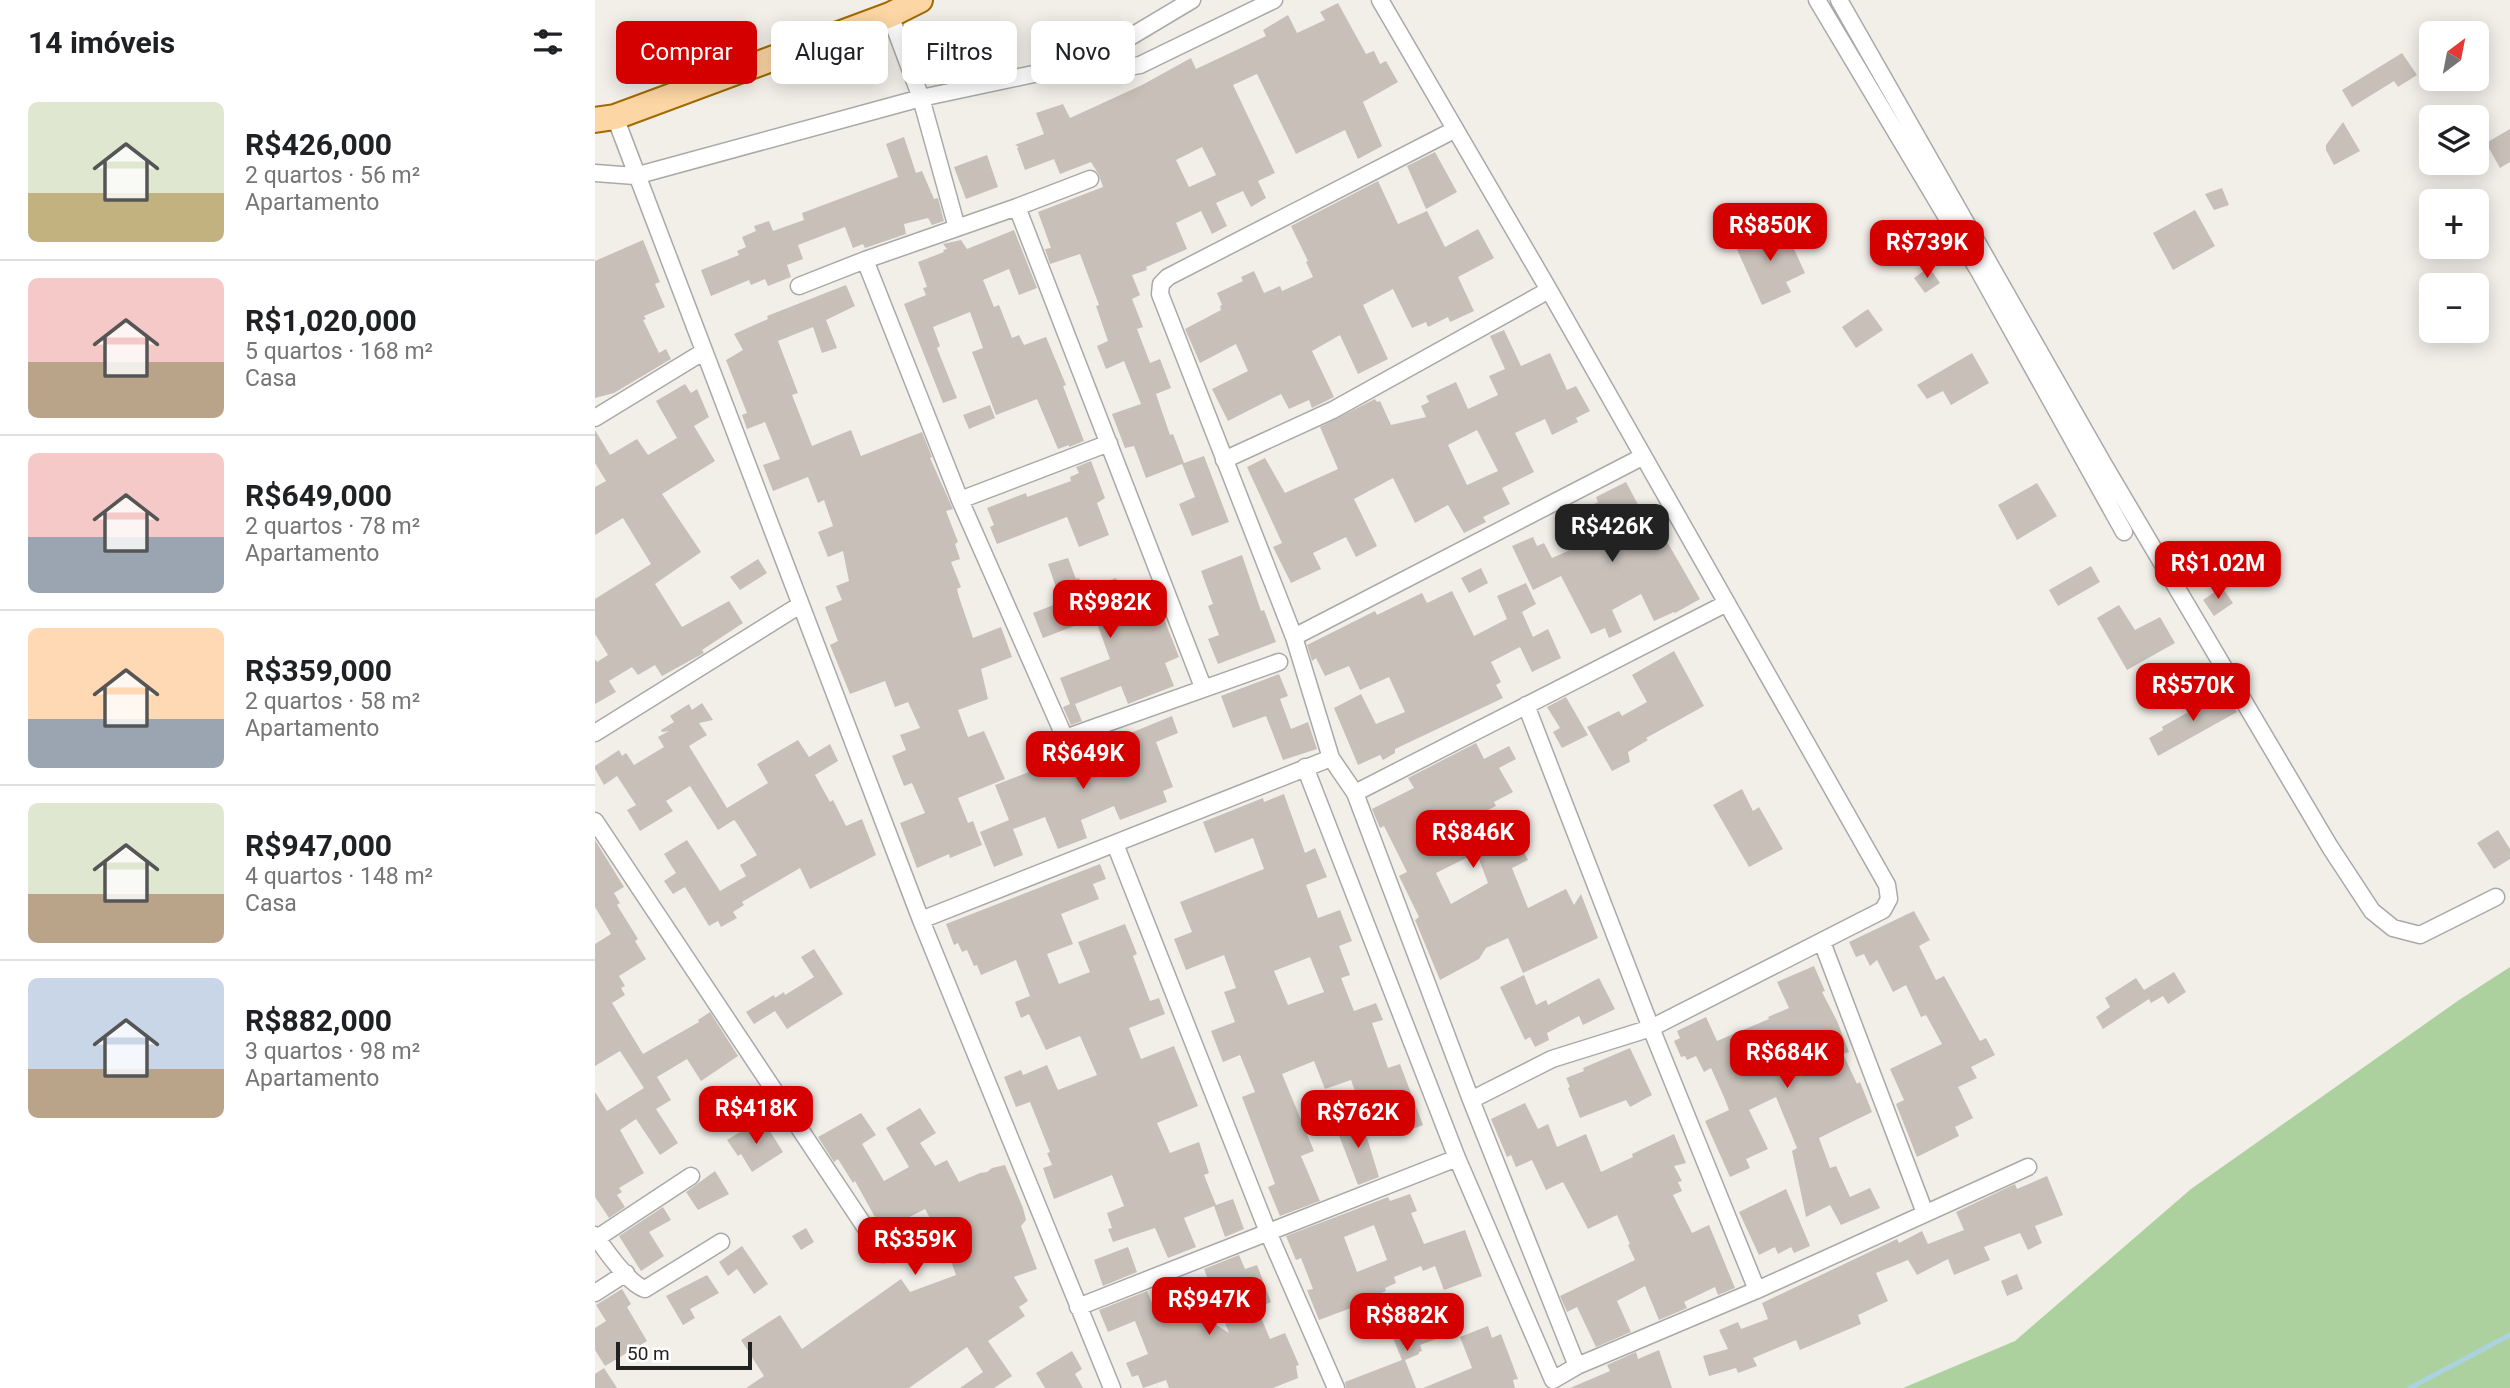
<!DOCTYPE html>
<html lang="pt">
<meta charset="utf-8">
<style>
body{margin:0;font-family:Roboto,sans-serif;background:#f2f2f2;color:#202124;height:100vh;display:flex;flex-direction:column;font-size:26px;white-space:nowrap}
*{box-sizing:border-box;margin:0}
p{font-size:23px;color:#757577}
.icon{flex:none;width:38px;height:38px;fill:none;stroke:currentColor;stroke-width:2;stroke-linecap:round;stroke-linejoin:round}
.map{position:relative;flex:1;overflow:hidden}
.details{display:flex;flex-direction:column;background:#fff;width:595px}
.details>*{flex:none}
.banner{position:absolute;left:21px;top:21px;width:665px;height:63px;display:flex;gap:14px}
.needle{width:46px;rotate:32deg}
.tools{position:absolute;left:1824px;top:21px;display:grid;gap:14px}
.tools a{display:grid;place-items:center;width:70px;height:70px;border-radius:10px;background:#fff;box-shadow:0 4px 18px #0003;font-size:35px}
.scale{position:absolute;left:21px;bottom:18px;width:136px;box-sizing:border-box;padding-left:7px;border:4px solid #222;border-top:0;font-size:19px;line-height:24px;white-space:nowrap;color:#222;-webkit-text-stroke:5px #fff;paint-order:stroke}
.price{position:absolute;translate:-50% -60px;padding:0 16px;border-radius:14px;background:#d40000;color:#fff;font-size:23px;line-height:46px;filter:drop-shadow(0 2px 4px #0008)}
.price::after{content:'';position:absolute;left:50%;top:42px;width:21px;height:16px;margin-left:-10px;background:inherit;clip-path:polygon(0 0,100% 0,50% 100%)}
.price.on{background:#222;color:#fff}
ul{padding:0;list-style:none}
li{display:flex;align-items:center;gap:21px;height:175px;padding:0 28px}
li+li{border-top:2px solid #e0e0e0}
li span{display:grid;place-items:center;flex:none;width:196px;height:140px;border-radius:10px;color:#555}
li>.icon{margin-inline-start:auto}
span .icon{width:84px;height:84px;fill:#fffc;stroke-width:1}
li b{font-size:30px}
h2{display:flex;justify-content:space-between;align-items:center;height:84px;padding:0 28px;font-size:30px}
.chip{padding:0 24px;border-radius:10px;background:#fff;box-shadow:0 4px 18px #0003;font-size:24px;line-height:63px}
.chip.on{background:#d40000;color:#fff}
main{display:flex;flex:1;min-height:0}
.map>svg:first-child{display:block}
.forest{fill:#add19e}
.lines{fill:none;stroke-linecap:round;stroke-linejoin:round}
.stream{stroke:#aad3df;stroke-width:5}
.building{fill:#c7bfb8;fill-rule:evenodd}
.minor-casing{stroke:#a9a9a9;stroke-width:19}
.primary-casing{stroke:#a06b00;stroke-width:28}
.minor{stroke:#fff;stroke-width:16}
.primary{stroke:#fcd6a4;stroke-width:24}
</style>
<main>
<section class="details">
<h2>14 imóveis<svg class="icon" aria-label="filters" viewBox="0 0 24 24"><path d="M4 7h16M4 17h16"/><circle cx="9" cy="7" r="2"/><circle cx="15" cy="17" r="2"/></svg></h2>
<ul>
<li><span style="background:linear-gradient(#dfe7d0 65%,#c2b280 0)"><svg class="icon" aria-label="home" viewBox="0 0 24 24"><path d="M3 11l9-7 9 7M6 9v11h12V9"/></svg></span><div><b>R$426,000</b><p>2 quartos · 56 m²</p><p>Apartamento</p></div></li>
<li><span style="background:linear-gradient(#f6c9c9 60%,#b9a48a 0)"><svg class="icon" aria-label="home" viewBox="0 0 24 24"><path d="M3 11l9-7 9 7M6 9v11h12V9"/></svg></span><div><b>R$1,020,000</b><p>5 quartos · 168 m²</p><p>Casa</p></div></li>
<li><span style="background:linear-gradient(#f6c9c9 60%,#9aa5b1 0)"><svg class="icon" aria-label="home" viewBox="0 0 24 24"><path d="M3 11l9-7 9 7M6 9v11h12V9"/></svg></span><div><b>R$649,000</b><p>2 quartos · 78 m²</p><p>Apartamento</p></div></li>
<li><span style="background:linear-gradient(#ffd9b3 65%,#9aa5b1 0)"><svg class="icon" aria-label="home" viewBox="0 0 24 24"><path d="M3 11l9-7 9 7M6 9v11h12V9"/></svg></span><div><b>R$359,000</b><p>2 quartos · 58 m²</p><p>Apartamento</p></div></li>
<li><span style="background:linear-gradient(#dfe7d0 65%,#b9a48a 0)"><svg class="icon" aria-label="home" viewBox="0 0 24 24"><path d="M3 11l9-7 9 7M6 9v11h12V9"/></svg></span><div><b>R$947,000</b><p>4 quartos · 148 m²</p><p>Casa</p></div></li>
<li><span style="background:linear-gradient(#c9d6e8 65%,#b9a48a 0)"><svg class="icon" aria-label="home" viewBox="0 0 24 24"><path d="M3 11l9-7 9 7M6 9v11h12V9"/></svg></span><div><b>R$882,000</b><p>3 quartos · 98 m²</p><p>Apartamento</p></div></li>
</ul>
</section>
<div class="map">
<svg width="1915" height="1388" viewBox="0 0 1915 1388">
<rect width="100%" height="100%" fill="#f2efe9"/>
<path class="forest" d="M1915,967V1388H1308L1420,1341L1596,1189L1864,1000Z"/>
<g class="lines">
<path class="stream" d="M1815,1388L1915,1335"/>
</g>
<path class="building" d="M743,3L771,54L779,51L785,64L791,61L803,82L768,102L787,146L763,159L750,130L701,154L662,74L638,85L680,173L663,181L671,198L656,207L648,191L621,203L632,226L617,234L606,211L581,223L592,249L551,267L552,270L537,275L545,295L537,299L548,327L542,329L555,363L565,359L576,388L561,394L575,435L578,434L589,463L609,456L634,522L597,536L584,504L600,497L587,464L551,478L539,446L530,448L517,414L546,404L529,361L511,369L502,346L513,341L501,306L504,305L485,254L455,264L450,249L456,248L443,212L508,187L504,175L496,162L465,174L459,159L430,170L422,148L424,147L420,145L449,134L441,113L468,104L475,118L547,85L596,58L601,69L648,47L671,36L668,30L693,15L702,33L730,20L725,12ZM607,147L621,175L594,187L581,160Z
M1807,53L1822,75L1803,87L1799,81L1757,107L1747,90Z
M1748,122L1765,151L1739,165L1731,150V145Z
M1915,129V162L1905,168L1891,143Z
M309,137L321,173L327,171L339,199L343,198L349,221L337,225L333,218L309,224L311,234L270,248L268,244L258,248L250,227L203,245L208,259L192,265L196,277L173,286L170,279L156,285L154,280L116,296L106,270L144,255L142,251L151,247L147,237L161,231L159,226L174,221L178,231L209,220L207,213L303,177L291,144Z
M840,152L862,192L831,209L812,166Z
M392,155L403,187L371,199L359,167Z
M783,181L803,224L832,211L850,247L883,229L899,258L863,277L879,311L855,322L853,317L833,327L831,322L817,328L798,289L768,305L793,359L763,374L745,335L717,351L739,397L717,408L714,400L694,409L686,394L633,421L617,389L653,371L641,344L605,363L590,329L626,310L625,306L627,305L622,293L648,281L646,277L659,271L669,293L685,286L687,291L718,277L711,262L713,261L696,226Z
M1627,188L1634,205L1619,210L1610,194Z
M1600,210L1620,246L1578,270L1558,233Z
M1187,223L1210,273L1191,282L1196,292L1167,305L1140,245Z
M419,230L442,288L424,295L414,269L388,280L399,307L404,305L417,338L424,335L429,345L451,337L471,385L468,386L489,441L474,447V445L463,449L442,399L401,415L377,352L388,348L375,312L338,327L345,346L342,348L362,398L348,403L309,304L331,295L328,288L332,287L323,262L349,252L348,250L352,249L348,244L366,240L372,249Z
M48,240L65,282L60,284L70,307L49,316L51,319L48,320L64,353L71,349L76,359L19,393L0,398V261Z
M1334,267L1345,283L1330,293L1319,278Z
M251,285L260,306L231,320L242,348L227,353L218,327L183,341L203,393L197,395L217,446L256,430L266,456L327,432L337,457L335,458L358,509L351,511L363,542L360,544L365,559L356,562L366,587L362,589L364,597L378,638L406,627L417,657L386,669L393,699L363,710L373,737L389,731L410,779L363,798L373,823L378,821L387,845L355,858L354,854L322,868L305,823L330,813L317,783L309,786L297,756L311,750L305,735L325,728L313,702L300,707L290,681L255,694L235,645L243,641L230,607L247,600L241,586L254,581L248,551L233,557L223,532L238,526L229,500L223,503L213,477L178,491L168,465L185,459L170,422L152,429L147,415L152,413L131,360L148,350L139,334L173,319L172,316Z
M1273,309L1288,330L1261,348L1247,327Z
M909,330L926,366L955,353L972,390L981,386L995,411L981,418L983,422L957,435L950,419L920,433L939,472L907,488L915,504L888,517L891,522L869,533L853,505L820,523L798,478L759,499L782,546L761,557L751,537L718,553L726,569L696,583L678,547L687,543L652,467L670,458L690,493L743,469L725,427L780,399L782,402L785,401L796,425L831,417L826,406L834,402L831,396L861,382L873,409L903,395L894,376L910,369L895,336ZM882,430L903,471L872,485L853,445Z
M1377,353L1394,383L1356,405L1348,391L1332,399L1322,385Z
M90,384L96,393L102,389L114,417L99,426L120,461L67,494L106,552L60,584L87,627L134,601L148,623L107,650L109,653L67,676L60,665L43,675L37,667L14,681L21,692L0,704V659L2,662L13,655L0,634V599L56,564L28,518L0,535V487L11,481L0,463V430L15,455L42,439L53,455L82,438L61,401Z
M395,405L400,418L374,429L368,415Z
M496,461L510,498L502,503L514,535L484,547L472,517L402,544L395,527L399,525L392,508L431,493L432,497L476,481L475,477L484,473L481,467Z
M1031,482L1057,531L1065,541L1070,538L1105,599L1080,613L1079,612L1059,621L1046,594L1017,610L1027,632L1014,638L1010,628L996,634L966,576L938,590L917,546L938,537L942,546L949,543L957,558L986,545L973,516L1003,502L1001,497Z
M1442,483L1462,516L1422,540L1403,505Z
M647,555L666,611L669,610L681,642L623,664L613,639L624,635L613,606L618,604L606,571Z
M473,558L481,579L484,578L488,590L521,578L536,611L562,601L584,657L570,663L579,686L533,704L526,686L480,704L487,721L476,725L468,707L475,704L465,678L515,659L500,618L448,638L438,613L466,602L453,564Z
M163,559L172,573L145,590L135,577Z
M1496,566L1505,582L1463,606L1454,590Z
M886,568L893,583L874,593L866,578Z
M931,583L941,604L927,612L938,637L953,629L966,658L937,672L925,647L896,662L906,682L901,685L908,698L800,749V753L788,760L785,755L763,765L739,708L766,694L781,724L810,712L794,677L765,690L754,666L730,676L721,658L717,661L712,645L780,611L782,615L827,593L832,603L857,591L879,636L912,619L902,596Z
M1627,587L1638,603L1619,616L1608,600Z
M1524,605L1540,630L1565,617L1580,643L1532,670L1502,618Z
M1079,651L1109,706L1051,738L1053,740L1033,752L1035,762L1017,771L992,727L1024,711L1027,716L1052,702L1037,675Z
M684,674L693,696L685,699L696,729L713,722L722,749L688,760L671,716L638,728L626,696Z
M1630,691L1642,712L1563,756L1554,738L1568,730L1567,727Z
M971,697L993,735L967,748L958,732L965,728L952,707Z
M107,703L118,720L104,723L112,735L94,746L132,808L173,783L162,764L203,740L214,757L235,744L243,761L220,775L235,802L238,800L251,826L267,819L281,855L215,889L205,868L147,902L149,905L138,912L142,918L126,927L123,921L114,926L90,887L78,894L69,881L81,873L69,854L92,840L125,891L151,876L145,865L162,855L141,822L139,820L123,830L95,786L71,801L78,811L45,831L32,810L41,805L22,776L9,785L0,769V766L24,750L27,756L31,753L39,765L69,747L63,737L74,731L67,732L66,730L79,722L75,716L94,704L97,710Z
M577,716L583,733L561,742L578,787L568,791L572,802L525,820L519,806L486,820L492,838L463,849L450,817L418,829L428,855L399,867L385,832L414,820L400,785L494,749L500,763L526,753L521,739Z
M881,743L889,759L914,746L921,759L904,768L918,792L899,802L901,806L869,822L881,853L841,873L856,904L893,883L882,854L920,834L933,860L917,868L933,908L971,889L979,905L986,894L1003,938L928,973L913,938L891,948L884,959L845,980L820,920L824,917L804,876L812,872L789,826L785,828L777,809L819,788L813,778Z
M1147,789L1158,811L1164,807L1188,849L1154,867L1118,805Z
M689,794L710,853L720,848L732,877L711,885L723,918L745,910L757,941L744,946L755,975L746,978L759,1011L781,1003L788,1020L777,1023L793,1068L805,1064L828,1125L807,1133L806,1130L801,1132L794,1116L772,1124L756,1080L730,1089L719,1061L687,1074L719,1151L706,1156L725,1201L685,1216L673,1187L680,1184L647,1097L660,1092L645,1055L628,1062L616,1031L640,1022L629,992L641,988L629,955L591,970L579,939L597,932L585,902L669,869L658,838L620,853L608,822L668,798L669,802ZM715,957L729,992L693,1005L679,971Z
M1903,830L1915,849V859L1899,869L1882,843Z
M0,840L29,887L19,893L25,903L22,905L43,939L40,941L51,959L24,976L30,986L26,988L30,995L17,1003L48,1054L104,1022L103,1020L115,1012L143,1056L106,1081L92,1059L62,1077L76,1100L61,1109L83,1143L65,1155L41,1119L25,1130L49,1173L24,1188L27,1192L22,1195L30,1207L14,1218L0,1197V1092L12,1111L49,1088L25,1051L0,1066V944L16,934L0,907Z
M505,864L511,879L498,884L504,899L466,914L478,944L452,954L464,984L495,972L483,942L530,924L542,954L538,956L555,1001L564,998L570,1014L534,1028L546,1059L579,1046L603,1106L562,1123L575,1153L604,1142L614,1173L609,1175L621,1205L638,1199L649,1229L630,1237L619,1206L589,1218L601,1247L573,1258L560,1228L518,1242L513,1229L517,1228L512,1213L529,1206L517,1175L459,1199L448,1168L457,1165L452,1153L455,1152L435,1102L421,1107L409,1077L426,1070L428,1075L452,1065L463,1090L502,1075L485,1036L451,1050L434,1014L426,1018L420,1002L435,996L421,960L386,975L382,965L379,966L372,950L367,952L363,943L359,945L351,924Z
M1319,911L1335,940L1324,946L1341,980L1349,976L1385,1041L1391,1038L1400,1055L1376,1067L1382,1078L1363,1087L1378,1118L1360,1127L1364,1136L1322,1157L1301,1104L1309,1100L1295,1069L1347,1044L1331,1015L1326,1017L1311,985L1298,992L1282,960L1275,966L1269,954L1261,957L1254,942Z
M219,949L248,994L192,1029L180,1011L159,1024L151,1012L179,995L180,998L189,992L190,995L219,977L206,957Z
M1219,966L1230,991L1227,992L1242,1021L1254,1052L1248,1054L1262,1084L1265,1082L1277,1112L1224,1138L1235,1168L1241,1166L1255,1197L1275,1188L1285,1208L1246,1225L1235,1205L1211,1217L1197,1151L1202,1148L1181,1097L1154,1110L1173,1149L1151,1159L1155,1168L1135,1177L1110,1121L1134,1110L1129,1097L1116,1068L1109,1072L1101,1056L1092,1060L1090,1056L1086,1057L1079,1041L1085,1038L1082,1031L1111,1017L1122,1041L1174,1019L1173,1017L1194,1008L1182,982Z
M1579,972L1591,992L1573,1004L1568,996L1556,1003L1554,999L1508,1029L1501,1017L1515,1007L1510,998L1541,978L1549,990Z
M929,975L941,1005L951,1000L953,1005L1004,978L1020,1009L988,1025L984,1016L952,1033L954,1040L940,1047L935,1037L930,1040L905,987Z
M1035,1048L1057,1095L1035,1107L1031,1100L985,1118L973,1088L975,1087L971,1078L989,1071L988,1068Z
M930,1103L943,1129L953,1124L962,1147L991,1134L1006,1172L1038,1157L1037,1154L1079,1134L1091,1163L1079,1166L1087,1181L1083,1182L1087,1191L1078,1195L1097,1233L1114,1225L1140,1288L1123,1295L1120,1287L1089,1302L1092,1308L1064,1320L1050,1286L1022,1301L1036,1332L1001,1347L982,1307L972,1312L965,1296L1040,1260L1033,1245L1035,1244L1022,1215L993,1229L968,1182L951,1190L937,1160L921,1167L916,1155L912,1157L896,1119Z
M325,1108L341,1133L325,1143L340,1166L352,1160L364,1182L385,1173L392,1172L397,1168L410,1165L428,1208L431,1220L426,1226L442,1269L419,1277L433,1301L424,1307L430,1316L393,1341L417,1376L399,1388H365L388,1372L372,1347L314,1388H151L169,1376L146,1340L185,1315L207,1349L306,1279L315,1292L361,1275L355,1258L367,1253L350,1226L342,1231L330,1209L295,1227L281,1219L260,1181L258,1183L243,1159L239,1162L223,1137L266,1113L281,1135L267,1144L289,1181L314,1167L291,1128Z
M765,1115L784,1177L763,1185L740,1125Z
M161,1122L171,1125L188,1152L157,1172L146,1154L143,1156L132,1140Z
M120,1171L134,1194L103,1210L91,1192Z
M1452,1176L1468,1215L1440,1226L1447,1243L1433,1250L1425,1233L1389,1247L1395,1260L1359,1275L1353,1259L1322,1275L1313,1260L1281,1273L1293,1301L1263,1315L1266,1324L1205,1350L1201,1340L1158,1358L1162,1366L1143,1373L1141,1368L1114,1376L1108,1356L1133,1349L1124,1330L1143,1322L1146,1329L1173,1319L1167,1303L1302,1239L1304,1243L1327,1231L1333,1244L1369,1230L1361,1212L1420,1184L1422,1189Z
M1191,1189L1215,1246L1199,1253L1196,1247L1183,1254L1180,1247L1164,1255L1144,1212Z
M815,1194L822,1211L816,1213L829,1244L870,1230L887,1276L849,1290L840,1266L828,1271L826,1266L799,1277L801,1283L790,1288L791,1291L771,1299L772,1302L724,1320L712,1290L718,1289L706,1258L701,1260L691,1236L793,1197L795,1201ZM779,1225L792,1260L762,1272L749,1237Z
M68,1207L76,1220L54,1232L69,1256L46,1271L24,1236Z
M211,1228L219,1242L206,1250L197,1236Z
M147,1246L173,1284L159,1294L142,1269L133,1276L124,1262Z
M533,1247L542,1272L508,1286L499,1260Z
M644,1255L650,1269L662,1265L676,1302L662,1308L675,1339L690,1333L704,1365L701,1366L703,1378L678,1388H574L571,1380L548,1388L543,1375L537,1377L531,1363L553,1354L540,1321L513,1332L504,1310L552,1291L562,1315L590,1304L595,1318L604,1314L634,1333L609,1269Z
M1422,1274L1428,1289L1412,1296L1406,1281Z
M112,1275L124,1293L95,1309L100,1318L88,1325L71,1296Z
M27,1289L36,1304L32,1307L52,1341L10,1366L0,1350V1328L11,1321L1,1305Z
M855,1309L863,1331L825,1345L827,1351L824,1352V1354L810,1360L821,1388H751L750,1382L807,1360L795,1331L813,1324L814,1327Z
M893,1326L897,1338L906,1334L923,1379L918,1380L920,1388H828L877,1368L865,1337Z
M1064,1350L1077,1388H975L1015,1371L1012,1365L1041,1352L1043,1359Z
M477,1351L487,1369L480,1374L488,1388H450L441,1373Z
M9,1368L22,1388H0V1374Z"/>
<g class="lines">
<defs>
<path id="minor" d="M785,0L954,290L1292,885L1294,899L1288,910L1056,1028L957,1059L876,1100
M1222,0L1385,273L1529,532
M1244,0L1509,465L1735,847L1777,911L1798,928L1825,935L1901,897
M295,15L326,98L362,228
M469,68L511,71L545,65L679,0
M20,117L326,920L517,1388
M859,130L573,277L566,284L565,294L699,637L736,758L760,793L876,1100L982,1366
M0,173L40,176L326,98L467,68L525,43L597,0
M422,207L495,179
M204,286L270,260
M0,418L108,352
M629,460L738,410L954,290
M365,500L514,443
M699,637L1047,457
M608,687L422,207L270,260L365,500L470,738L684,662
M931,705L1056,1028L1162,1290
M0,733L205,605
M710,767L862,1158L958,1380L982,1366L1162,1290L1433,1167
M760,793L1132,603
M0,821L288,1254
M520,844L673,1232L741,1388
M326,920L736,758
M1227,942L1330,1213
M0,1235C10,1250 34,1284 50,1289L126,1242
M2,1238L96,1176
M0,1293L31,1273
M483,1307L862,1158"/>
<path id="primary" d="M0,120L20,117L295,15L325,0"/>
</defs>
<use href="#minor" class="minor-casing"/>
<use href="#primary" class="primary-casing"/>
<use href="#minor" class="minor"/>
<use href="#primary" class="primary"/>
</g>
</svg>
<div class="tools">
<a><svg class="needle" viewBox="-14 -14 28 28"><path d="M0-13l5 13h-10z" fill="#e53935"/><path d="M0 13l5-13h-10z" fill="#757577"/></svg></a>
<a><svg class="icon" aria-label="layers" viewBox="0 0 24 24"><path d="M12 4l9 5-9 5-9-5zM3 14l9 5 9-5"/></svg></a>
<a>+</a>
<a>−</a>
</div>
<div class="scale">50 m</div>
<b class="price" style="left:1175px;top:263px">R$850K</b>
<b class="price" style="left:1332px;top:280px">R$739K</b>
<b class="price on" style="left:1017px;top:564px">R$426K</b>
<b class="price" style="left:1623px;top:601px">R$1.02M</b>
<b class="price" style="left:515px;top:640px">R$982K</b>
<b class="price" style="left:1598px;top:723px">R$570K</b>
<b class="price" style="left:488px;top:791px">R$649K</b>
<b class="price" style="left:878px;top:870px">R$846K</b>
<b class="price" style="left:1192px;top:1090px">R$684K</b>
<b class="price" style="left:161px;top:1146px">R$418K</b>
<b class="price" style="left:763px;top:1150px">R$762K</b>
<b class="price" style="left:320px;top:1277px">R$359K</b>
<b class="price" style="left:614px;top:1337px">R$947K</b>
<b class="price" style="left:812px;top:1353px">R$882K</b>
<div class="banner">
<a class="chip on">Comprar</a>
<a class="chip">Alugar</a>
<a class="chip">Filtros</a>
<a class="chip">Novo</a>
</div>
</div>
</main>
